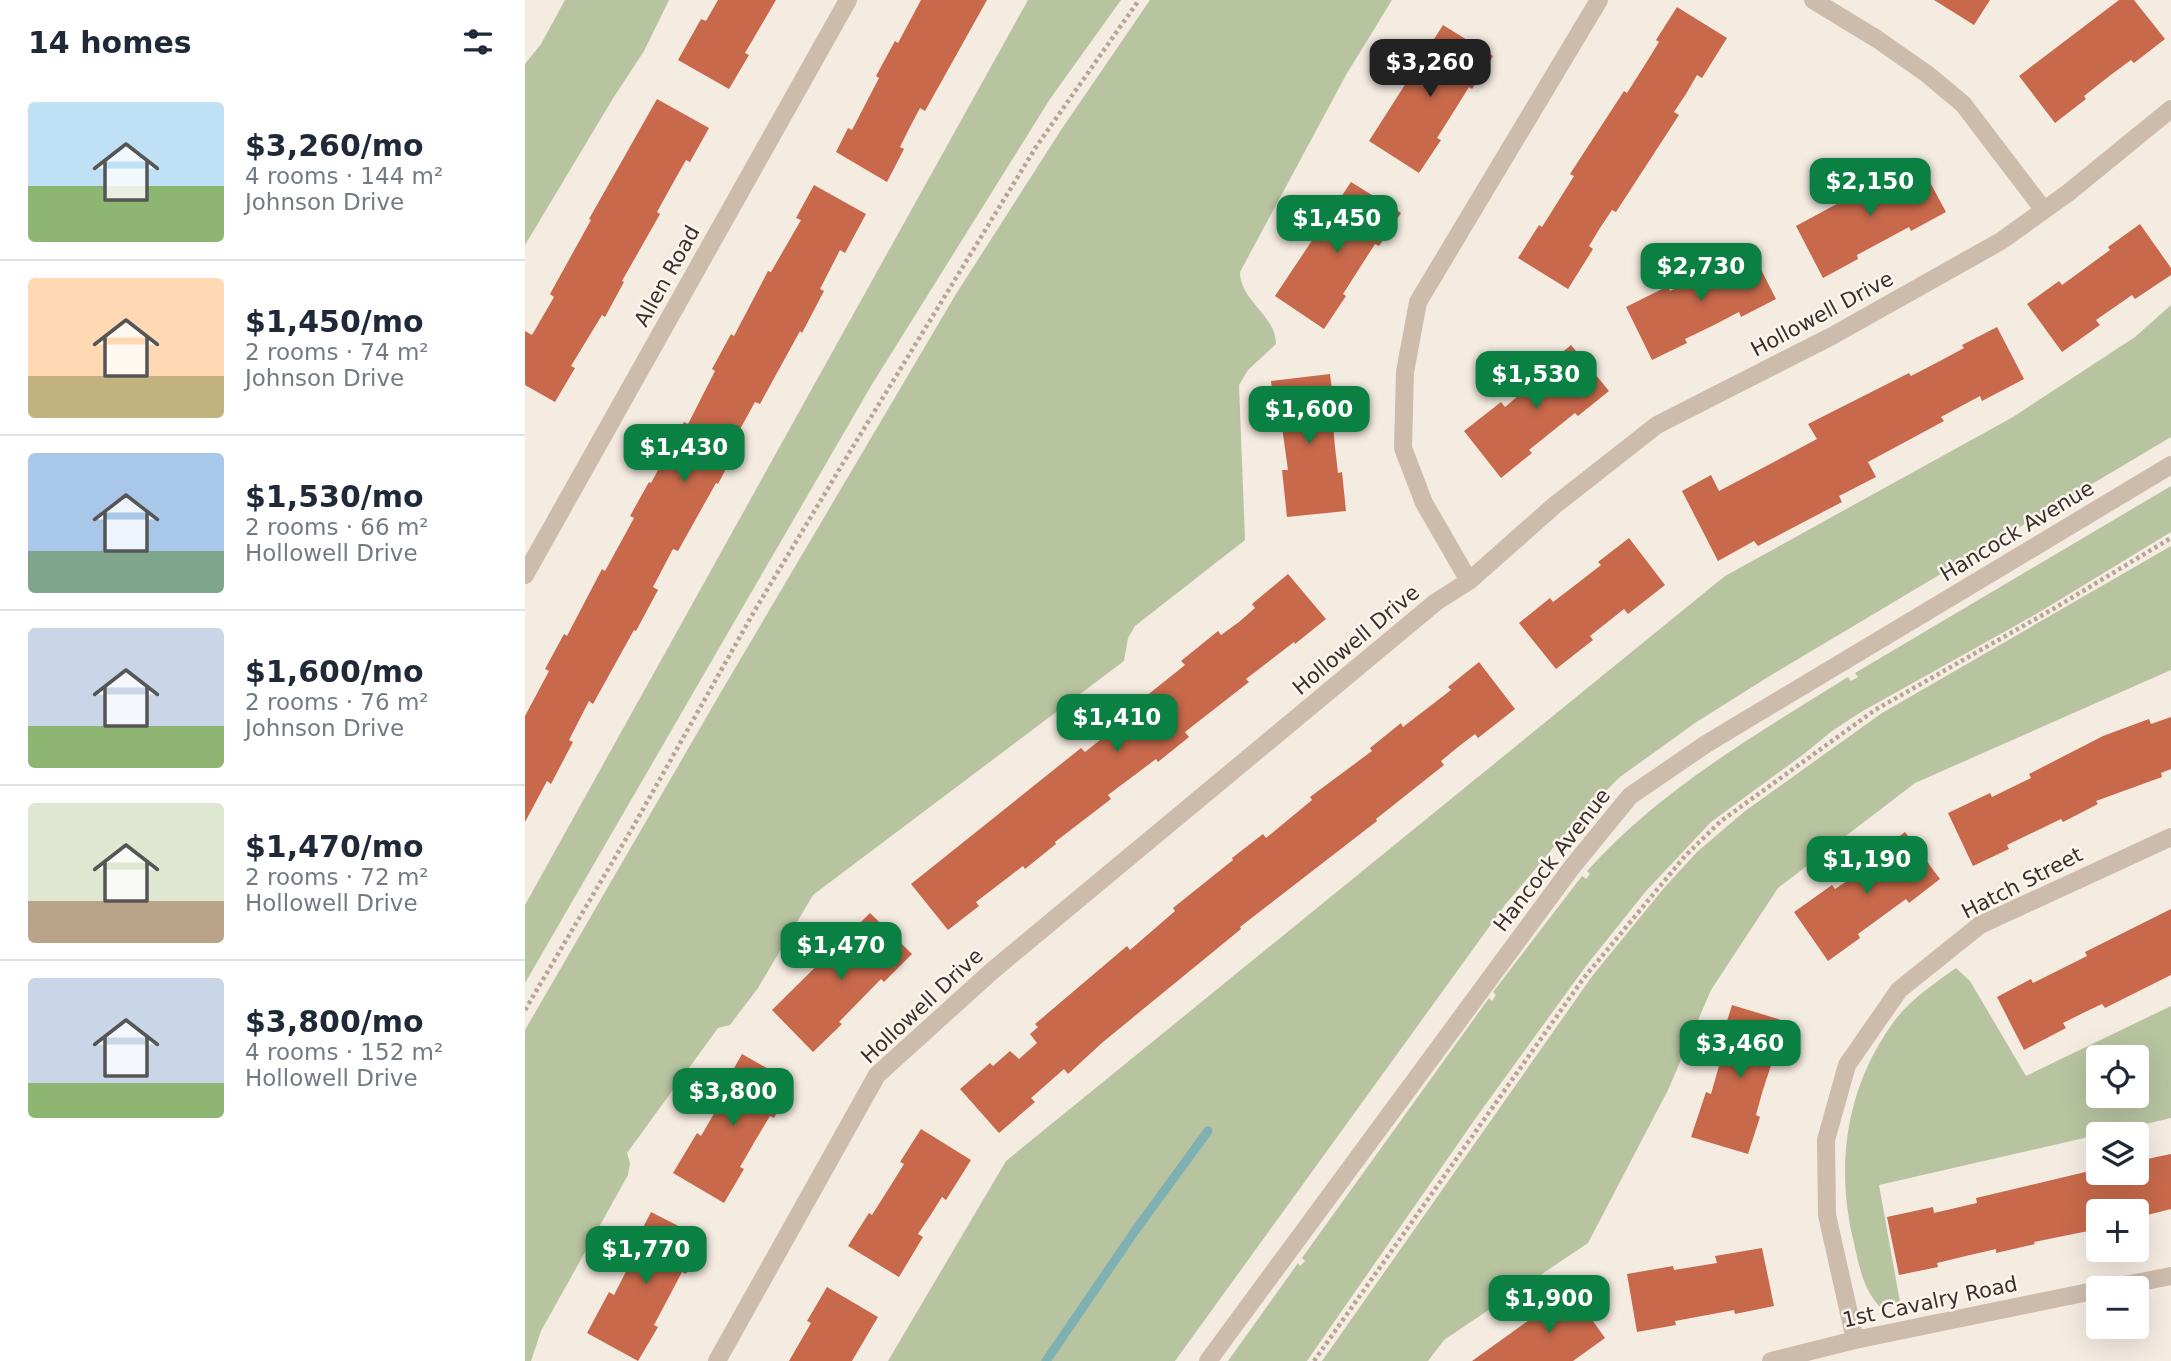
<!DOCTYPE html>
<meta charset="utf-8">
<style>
body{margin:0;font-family:"DejaVu Sans",sans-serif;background:#f2f2f3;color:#1f2937;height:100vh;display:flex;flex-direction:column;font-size:26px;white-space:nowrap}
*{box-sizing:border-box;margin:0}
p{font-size:23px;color:#747a83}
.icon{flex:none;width:38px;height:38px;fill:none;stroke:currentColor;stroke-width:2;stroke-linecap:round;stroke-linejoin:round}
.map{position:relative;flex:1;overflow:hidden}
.drawer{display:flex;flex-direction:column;background:#fff;width:525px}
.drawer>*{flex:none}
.fabs{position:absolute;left:1561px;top:1045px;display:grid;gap:14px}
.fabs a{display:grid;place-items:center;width:63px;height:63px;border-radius:7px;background:#fff;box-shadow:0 7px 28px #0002;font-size:35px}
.price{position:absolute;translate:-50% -60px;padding:0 16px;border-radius:14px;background:#0b8043;color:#fff;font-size:23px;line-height:46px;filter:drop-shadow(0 2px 4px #0008)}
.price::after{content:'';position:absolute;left:50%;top:42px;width:21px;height:16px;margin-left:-10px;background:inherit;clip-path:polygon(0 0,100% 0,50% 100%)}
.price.selected{background:#222;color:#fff}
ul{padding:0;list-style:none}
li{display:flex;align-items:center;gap:21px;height:175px;padding:0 28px}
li+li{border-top:2px solid #e0e1e3}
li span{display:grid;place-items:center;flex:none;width:196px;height:140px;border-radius:7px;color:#555}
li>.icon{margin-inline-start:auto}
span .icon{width:84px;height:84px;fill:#fffc;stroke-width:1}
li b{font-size:30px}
h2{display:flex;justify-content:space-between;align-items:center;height:84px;padding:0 28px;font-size:30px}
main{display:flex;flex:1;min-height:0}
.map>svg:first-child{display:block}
.green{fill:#b8c4a0;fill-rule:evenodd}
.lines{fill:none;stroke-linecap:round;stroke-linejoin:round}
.stream{stroke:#7fb0b2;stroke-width:9}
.building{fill:#c8694b}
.path{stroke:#b9a596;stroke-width:4.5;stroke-dasharray:3.5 3.5;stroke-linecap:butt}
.minor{stroke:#cdbbac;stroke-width:18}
.labels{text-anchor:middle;stroke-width:5;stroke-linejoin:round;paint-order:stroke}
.street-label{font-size:21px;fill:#3b302b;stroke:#fbf5ee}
</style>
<main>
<section class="drawer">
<h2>14 homes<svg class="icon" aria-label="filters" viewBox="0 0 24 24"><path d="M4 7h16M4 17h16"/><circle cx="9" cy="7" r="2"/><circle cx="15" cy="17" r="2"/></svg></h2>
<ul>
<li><span style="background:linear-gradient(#bfe0f5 60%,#8fb573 0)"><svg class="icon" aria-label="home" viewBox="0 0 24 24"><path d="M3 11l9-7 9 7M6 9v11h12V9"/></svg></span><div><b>$3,260/mo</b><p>4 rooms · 144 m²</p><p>Johnson Drive</p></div></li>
<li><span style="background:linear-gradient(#ffd9b3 70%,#c2b280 0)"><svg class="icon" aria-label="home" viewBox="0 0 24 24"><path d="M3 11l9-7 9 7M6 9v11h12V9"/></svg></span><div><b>$1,450/mo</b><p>2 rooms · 74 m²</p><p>Johnson Drive</p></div></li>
<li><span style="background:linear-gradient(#a9c7e8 70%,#7fa58c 0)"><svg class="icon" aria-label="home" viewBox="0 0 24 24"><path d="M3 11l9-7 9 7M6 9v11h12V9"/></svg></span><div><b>$1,530/mo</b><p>2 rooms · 66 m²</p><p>Hollowell Drive</p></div></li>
<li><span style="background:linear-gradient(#c9d6e8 70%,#8fb573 0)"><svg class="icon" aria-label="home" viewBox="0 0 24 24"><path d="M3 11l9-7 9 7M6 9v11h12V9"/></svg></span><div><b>$1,600/mo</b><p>2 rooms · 76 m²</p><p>Johnson Drive</p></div></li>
<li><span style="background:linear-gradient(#dfe7d0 70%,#b9a48a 0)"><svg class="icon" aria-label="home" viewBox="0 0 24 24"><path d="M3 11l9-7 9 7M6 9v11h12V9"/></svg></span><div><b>$1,470/mo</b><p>2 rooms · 72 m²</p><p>Hollowell Drive</p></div></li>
<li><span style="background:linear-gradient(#c9d6e8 75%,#8fb573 0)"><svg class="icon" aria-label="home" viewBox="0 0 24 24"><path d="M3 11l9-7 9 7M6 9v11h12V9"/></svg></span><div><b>$3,800/mo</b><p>4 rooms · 152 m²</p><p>Hollowell Drive</p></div></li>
</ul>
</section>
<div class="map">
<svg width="1646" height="1361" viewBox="0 0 1646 1361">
<rect width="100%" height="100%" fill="#f4ebe1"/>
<path class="green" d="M40,0H144L119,51L87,100L0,245V64L16,44Z
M503,0H596L525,99L346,386L0,983V905Z
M625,0H867L821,75L715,272C715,301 751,315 751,344L723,370L714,385L720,540L610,626L603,638L599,661L288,895L233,988L205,1025L193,1028L102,1153L105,1163L103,1175L16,1331L6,1361H0V1030L196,692L431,294L536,130Z
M1646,305V437L1243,677L1170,723L1095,777L1054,817L980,905L650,1361H363L481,1161L1200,576L1488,417L1610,337Z
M1646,486V532L1513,613L1336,712L1307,731L1279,754L1186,822L1121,891L1061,966L955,1112L782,1361H703L773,1263L775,1266L780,1261L777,1258L964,998L967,1001L971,995L968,992L1057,876L1061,879L1065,874L1062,871C1136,789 1230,735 1323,677L1326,681L1333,677L1330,673Z
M1646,546V670L1390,783L1253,888L1186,990L1143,1090L1063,1243L919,1340L903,1361H797L1068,975L1139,888L1172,852L1220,811L1357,713Z
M1431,968L1445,981L1501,1076L1646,1006V1118L1354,1185L1375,1302L1368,1307H1355C1337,1288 1334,1264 1328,1239C1310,1162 1322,1085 1370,1020C1386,999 1410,983 1431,968ZM1573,1057H1612V1096H1573Z"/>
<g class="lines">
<path class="stream" d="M521,1361L612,1228L683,1131"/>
</g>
<path class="building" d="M193,0H251L220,53L224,55L204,89L153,60L176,19L181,21Z
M396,0H462L400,111L395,108L385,127L375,147L379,149L362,182L311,152L323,128L327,130L354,78L351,76L370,41L373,43Z
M1409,0H1465L1449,25Z
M1594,0H1609L1640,39L1609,63L1606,60L1587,74L1559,96L1561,99L1530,123L1494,76Z
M1152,7L1202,38L1177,78L1172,75L1161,94L1149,112L1154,115L1091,212L1087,210L1075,228L1064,246L1068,249L1043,289L993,258L1014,225L1017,227L1049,176L1045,174L1099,91L1102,93L1121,63L1134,42L1131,40Z
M918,25L968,56L947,89L944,87L931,108L912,138L916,140L894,173L844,141Z
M132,99L184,128L165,162L161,160L148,183L132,212L135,214L97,281L99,282L80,317L77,315L46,366L50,368L30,402L0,385V331L7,335L29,297L25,294L66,220L64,219Z
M1393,160L1421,212L1386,231L1384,227L1332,255L1333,259L1298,278L1271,226Z
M826,182L876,213L854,246L850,244L818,294L821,296L799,329L750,296Z
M289,185L341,214L320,253L315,250L295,289L299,291L277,333L275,331L235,404L230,402L209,440L215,442L193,484L191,483L153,551L148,549L128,587L133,590L111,631L109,630L68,704L64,701L44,740L48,742L26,784L22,781L0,822V716L24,671L20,669L39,634L42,636L77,569L80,571L109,518L105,516L124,482L126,483L159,422L163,424L190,371L187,369L206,334L209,336L243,271L246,272L276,220L271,218Z
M1615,224L1646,268V275L1610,299L1607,295L1571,320L1575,325L1537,352L1502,304L1534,281L1537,285L1585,250L1583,247Z
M1224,246L1251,299L1216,317L1214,312L1189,325L1160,339L1162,343L1127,360L1101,307L1143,286L1145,291L1165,281L1184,272L1182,267Z
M1472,327L1499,379L1457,401L1455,396L1416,417L1419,421L1343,462L1351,477L1314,496L1317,502L1233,546L1229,541L1193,561L1157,491L1186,475L1194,491L1292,439L1283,424L1384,373L1386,376L1415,361L1439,348L1437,345Z
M1046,345L1084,391L1053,416L1050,413L1004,450L1007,453L976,478L939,431L976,402L980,407L1013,379L1010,375Z
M805,374L810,413H807L810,447L813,473L817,472L821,511L762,517L757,470H763L757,427H752L746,381Z
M1104,538L1140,585L1103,614L1099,609L1065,636L1068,640L1031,669L994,623L1025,598L1028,602L1049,586L1076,565L1073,562Z
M763,574L801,619L770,644L769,642L721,679L724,682L660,732L664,737L633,762L631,759L583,795L586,799L530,842L531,844L500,869L498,866L451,902L454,906L423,930L386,884L556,748L560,752L594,725L590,721L660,665L656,661L693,631L696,635L714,622L730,608L727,604Z
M954,662L990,709L953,738L950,734L933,747L916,761L919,765L851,819L852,821L715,927L716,929L578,1042L543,1074L539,1069L506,1098L510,1102L474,1133L435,1089L465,1063L468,1066L485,1051L494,1059L512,1043L505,1034L513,1027L510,1024L602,946L605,950L650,911L648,908L708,860L707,858L738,834L741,838L787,800L785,797L847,751L845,748L876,723L878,727L926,690L923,687Z
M1646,717V769L1636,773L1637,777L1571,801L1573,804L1538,822L1536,819L1482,845L1484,849L1448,866L1423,813L1465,793L1467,797L1506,778L1504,774L1578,736L1624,719L1626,724Z
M1380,832L1415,879L1384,903L1381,899L1333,934L1335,938L1303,961L1269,912L1307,885L1310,889L1328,877L1345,864L1343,860Z
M1646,909V975L1580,1008L1577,1004L1558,1013L1538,1023L1541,1028L1499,1050L1472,997L1506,979L1508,983L1562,956L1560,952Z
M345,913L387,954L359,982L356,979L314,1022L317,1024L288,1052L247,1010Z
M1207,1005L1263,1022L1252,1059H1248L1237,1093L1231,1115L1235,1117L1223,1154L1166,1137L1181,1092L1186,1094L1198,1052L1193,1050Z
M217,1054L268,1083L249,1118L245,1116L230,1141L215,1167L219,1169L199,1203L148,1173L172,1133L176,1136L198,1098L194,1095Z
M396,1129L446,1160L421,1200L417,1197L405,1216L393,1234L398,1237L374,1277L323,1246L344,1213L347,1215L366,1185L379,1164L375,1162Z
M1646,1154V1209L1618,1216L1617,1212L1612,1213V1211H1573V1229L1509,1242L1510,1244L1471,1253V1249L1441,1256L1412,1263L1413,1267L1374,1275L1362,1217L1408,1207L1409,1213L1452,1203L1451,1198L1573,1169V1172H1612V1161Z
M126,1212L179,1239L161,1274L157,1272L146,1293L129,1325L133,1327L113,1361L62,1333L84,1292L89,1295L109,1256L105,1253Z
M1237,1248L1249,1306L1210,1314L1209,1310L1150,1321L1151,1325L1112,1332L1102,1274L1148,1266L1149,1270L1192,1263L1190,1256Z
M302,1287L353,1317L327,1361H264L286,1323L282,1321Z
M1046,1290L1080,1338L1048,1361H947Z"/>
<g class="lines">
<path class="path" d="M0,1010L108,827L230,610L332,440L511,147L614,0
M789,1361L1058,979L1160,856L1196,821L1350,710L1528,609L1646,538"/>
<path class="minor" d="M1288,0L1352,39L1402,74L1438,104L1518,209
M0,575L323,0
M944,581L899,503L878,448L880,372L893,302L1074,0
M1585,1288L1646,1276
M1330,1340L1302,1215L1301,1140L1322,1065L1374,990L1455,925L1646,837
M192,1361L352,1075L467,971L911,602L944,581L1030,505L1132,425L1307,336L1476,241L1543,193L1646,109
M683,1361L1047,867L1105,796L1181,744L1646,465
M1246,1361L1330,1340L1573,1290"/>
</g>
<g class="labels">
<g class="street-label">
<text transform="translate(142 276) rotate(-61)" y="7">Allen Road</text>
<text transform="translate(1297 314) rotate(-28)" y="7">Hollowell Drive</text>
<text transform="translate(1492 531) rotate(-31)" y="7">Hancock Avenue</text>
<text transform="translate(831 640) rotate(-40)" y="7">Hollowell Drive</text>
<text transform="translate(1027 860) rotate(-52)" y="7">Hancock Avenue</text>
<text transform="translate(1497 883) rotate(-27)" y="7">Hatch Street</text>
<text transform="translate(397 1006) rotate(-43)" y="7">Hollowell Drive</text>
<text transform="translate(1405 1302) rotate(-12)" y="7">1st Cavalry Road</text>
</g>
</g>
</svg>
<div class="fabs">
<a><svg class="icon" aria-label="locate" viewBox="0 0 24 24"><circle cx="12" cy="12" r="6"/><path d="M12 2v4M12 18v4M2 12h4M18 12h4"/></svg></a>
<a><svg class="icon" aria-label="layers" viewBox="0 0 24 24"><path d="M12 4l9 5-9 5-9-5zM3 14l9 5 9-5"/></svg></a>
<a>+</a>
<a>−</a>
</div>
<b class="price selected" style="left:905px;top:99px">$3,260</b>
<b class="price" style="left:1345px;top:218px">$2,150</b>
<b class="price" style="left:812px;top:255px">$1,450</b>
<b class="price" style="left:1176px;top:303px">$2,730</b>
<b class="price" style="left:1011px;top:411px">$1,530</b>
<b class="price" style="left:784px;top:446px">$1,600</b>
<b class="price" style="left:159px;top:484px">$1,430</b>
<b class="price" style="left:592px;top:754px">$1,410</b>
<b class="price" style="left:1342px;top:896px">$1,190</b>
<b class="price" style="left:316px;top:982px">$1,470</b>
<b class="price" style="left:1215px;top:1080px">$3,460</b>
<b class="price" style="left:208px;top:1128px">$3,800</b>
<b class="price" style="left:121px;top:1286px">$1,770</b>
<b class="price" style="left:1024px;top:1335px">$1,900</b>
</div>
</main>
